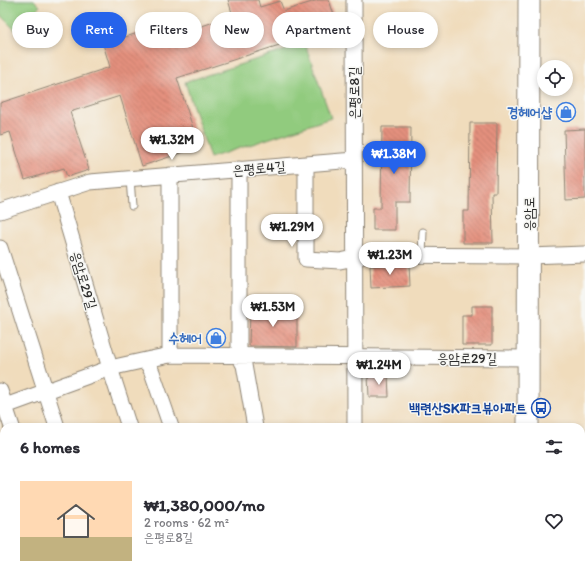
<!DOCTYPE html>
<meta charset="utf-8">
<style>
body{margin:0;font-family:Itim,"Poor Story",sans-serif;background:#f2f2f3;color:#2b2b33;height:100vh;display:flex;flex-direction:column;font-size:15px;white-space:nowrap}
*{box-sizing:border-box;margin:0}
p{font-size:13px;color:#7c7c81}
.icon{flex:none;width:22px;height:22px;fill:none;stroke:currentColor;stroke-width:2;stroke-linecap:round;stroke-linejoin:round}
.map{position:relative;flex:1;overflow:hidden}
.sheet{position:absolute;left:0px;top:423px;width:585px;height:156px;display:flex;flex-direction:column;background:#fff;border-radius:12px 12px 0 0;box-shadow:0 2px 6px #0003}
.sheet>*{flex:none}
.banner{position:absolute;left:12px;top:12px;width:561px;height:36px;display:flex;gap:8px}
.fabs{position:absolute;left:537px;top:60px;display:grid;gap:8px}
.fabs a{display:grid;place-items:center;width:36px;height:36px;border-radius:50%;background:#fff;box-shadow:0 2px 6px #0003;font-size:20px}
.price{position:absolute;translate:-50% -34px;padding:0 9px;border-radius:14px;background:#fff;color:#222;font-size:13px;line-height:26px;filter:drop-shadow(0 1px 2px #0008)}
.price::after{content:'';position:absolute;left:50%;top:24px;width:12px;height:9px;margin-left:-6px;background:inherit;clip-path:polygon(0 0,100% 0,50% 100%)}
.price.selected{background:#2563eb;color:#fff}
ul{padding:0;list-style:none}
li{display:flex;align-items:center;gap:12px;height:100px;padding:0 20px}
li+li{border-top:1px solid #e1e1e2}
li span{display:grid;place-items:center;flex:none;width:112px;height:80px;border-radius:0px;color:#555}
li>.icon{margin-inline-start:auto}
span .icon{width:48px;height:48px;fill:#fffc;stroke-width:1}
li b{font-size:17px}
h2{display:flex;justify-content:space-between;align-items:center;height:48px;padding:0 20px;font-size:17px}
.pill{padding:0 14px;border-radius:18px;background:#fff;box-shadow:0 2px 6px #0003;font-size:14px;line-height:36px}
.pill.selected{background:#2563eb;color:#fff}
.map>svg:first-child{display:block}
.green{fill:#91cb7e;stroke:#5e7b54}
.building{fill:url(#building-back-hatch)}
.lines{fill:none;stroke-linecap:round;stroke-linejoin:round}
.lane-casing{stroke:#8e8474;stroke-width:9}
.street-casing{stroke:#8e8474;stroke-width:17}
.secondary-casing{stroke:#8e8474;stroke-width:23}
.lane{stroke:#fff;stroke-width:7}
.street{stroke:#fff;stroke-width:15}
.secondary{stroke:#fff;stroke-width:21}
.labels{text-anchor:middle;stroke-width:3;stroke-linejoin:round;paint-order:stroke}
.street-label{font-size:14px;fill:#2b2b2b;stroke:#f6f6f2}
.shop-label{font-size:14px;font-weight:bold;fill:#366cbe;stroke:#f6f6f2;text-anchor:end}
.transit-label{font-size:14px;font-weight:bold;fill:#164399;stroke:#f6f6f2;text-anchor:end}
</style>
<div class="map">
<svg width="585" height="579" viewBox="0 0 585 579">
<defs>
<pattern id="building-back-hatch" width="6" height="6" patternUnits="userSpaceOnUse"><rect width="6" height="6" fill="#e4907e"/><path d="M-1 5l2 2M0 0l6 6M5-1l2 2" fill="none" stroke="#b97667"/></pattern>
</defs>
<rect width="100%" height="100%" fill="#f6f6f2"/>
<filter id="ink" filterUnits="userSpaceOnUse"><feTurbulence type="fractalNoise" baseFrequency=".025" numOctaves="2"/><feDisplacementMap in="SourceGraphic" scale="8" xChannelSelector="R" yChannelSelector="G"/><feConvolveMatrix kernelMatrix="1 2 1 2 8 2 1 2 1" color-interpolation-filters="sRGB"/></filter>
<filter id="wash" filterUnits="userSpaceOnUse"><feTurbulence type="fractalNoise" baseFrequency=".012" numOctaves="4" result="noise"/><feDisplacementMap in="SourceGraphic" scale="16" xChannelSelector="R" yChannelSelector="G"/><feGaussianBlur stdDeviation="0.9" result="paint"/><feColorMatrix in="noise" values="0 0 0 0 0 0 0 0 0 0 0 0 0 0 0 0 0 1.4 0 .05"/><feComposite in="paint" operator="in"/></filter>
<g filter="url(#wash)">
<rect width="100%" height="100%" fill="#f0dcbc"/>
<path class="green" d="M0,0H34L40,6L16,31L0,15Z
M305,44L331,118L210,158L185,82Z"/>
<g id="blocks">
<path class="building" d="M228,0H258L260,7L280,1L284,11L318,0H329L334,15L328,16L332,28L177,78L199,147L142,166L120,96L70,112L89,170L67,177L64,168L25,180L10,132L0,135V103L110,67L103,44L160,26L164,38L233,16Z
M470,123H497L496,193H492L493,243H463V211H469Z
M382,127H411L410,202H395V230H373V208H381Z
M585,129V199L566,200L564,130Z
M409,264L410,286L371,288L370,266Z
M472,306H492V345H462V315H472Z
M250,309L297,310V347L249,346Z
M388,374L389,397H369L368,375Z"/>
</g>
</g>
<g filter="url(#ink)">
<use href="#blocks" fill-opacity="0" stroke="#8e8474" stroke-width="1"/>
<g class="lines">
<defs>
<path id="lane" d="M130,178L132,206
M422,255L423,232"/>
<path id="street" d="M354,0L355,427
M306,164V259L340,261L369,255L529,256L585,254
M239,169V356L244,365L255,427
M170,175V355
M58,192L110,368L129,427
M0,211L90,182L354,160
M0,248L57,427
M146,360L152,372L171,427
M0,391L12,427
M0,408L110,368L146,360L170,355L528,358
M581,471L585,468
M0,530L4,542
M15,575L16,579
M59,575L61,579
M219,575L220,579
M283,575L284,579
M356,575V579
M533,579L577,575"/>
<path id="secondary" d="M528,427L529,0
M528,575V579"/>
</defs>
<use href="#lane" class="lane-casing"/>
<use href="#street" class="street-casing"/>
<use href="#secondary" class="secondary-casing"/>
<use href="#lane" class="lane"/>
<use href="#street" class="street"/>
<use href="#secondary" class="secondary"/>
</g>
</g>
<defs>
<symbol id="shop-ring" viewBox="-11 -11 22 22"><circle r="9.5" fill="#f6f6f2" stroke="#3f7fe0" stroke-width="1.5"/><path d="M-5-2.5h2.3a2.7 3.5 0 0 1 5.4 0H5L5.5 6h-11ZM-1.5-2.5h3a1.5 2.3 0 0 0-3 0Z" fill="#3f7fe0"/></symbol>
<symbol id="bus-ring" viewBox="-11 -11 22 22"><circle r="9.5" fill="#f6f6f2" stroke="#1a4fb4" stroke-width="1.5"/><path d="M-5-6H5V4H4V6H2V4H-2V6H-4V4H-5ZM-3.5-4V0h7V-4ZM-3.5 1.2v1.5H-2V1.2ZM2 1.2v1.5H3.5V1.2Z" fill="#1a4fb4"/></symbol>
</defs>
<g fill-rule="evenodd">
<use href="#shop-ring" x="555" y="101" width="22" height="22"/>
<use href="#shop-ring" x="205" y="327" width="22" height="22"/>
<use href="#bus-ring" x="530" y="397" width="22" height="22"/>
</g>
<g class="labels">
<g class="street-label">
<text transform="translate(354 93) rotate(-90)" y="5">은평로8길</text>
<text transform="translate(259 168) rotate(-5)" y="5">은평로4길</text>
<text transform="translate(529 214) rotate(-90)" y="5">응암로</text>
<text transform="translate(84 280) rotate(73)" y="5">응암로29길</text>
<text x="467" y="363">응암로29길</text>
</g>
<g class="shop-label">
<text x="552" y="117">경헤어샵</text>
<text x="202" y="343">수헤어</text>
</g>
<g class="transit-label">
<text x="527" y="413">백련산SK파크뷰아파트</text>
</g>
</g>
</svg>
<div class="fabs">
<a><svg class="icon" aria-label="locate" viewBox="0 0 24 24"><circle cx="12" cy="12" r="6"/><path d="M12 2v4M12 18v4M2 12h4M18 12h4"/></svg></a>
</div>
<b class="price" style="left:172px;top:161px">₩1.32M</b>
<b class="price selected" style="left:394px;top:175px">₩1.38M</b>
<b class="price" style="left:292px;top:248px">₩1.29M</b>
<b class="price" style="left:390px;top:276px">₩1.23M</b>
<b class="price" style="left:273px;top:328px">₩1.53M</b>
<b class="price" style="left:379px;top:386px">₩1.24M</b>
<div class="banner">
<a class="pill">Buy</a>
<a class="pill selected">Rent</a>
<a class="pill">Filters</a>
<a class="pill">New</a>
<a class="pill">Apartment</a>
<a class="pill">House</a>
</div>
<section class="sheet">
<h2>6 homes<svg class="icon" aria-label="filters" viewBox="0 0 24 24"><path d="M4 7h16M4 17h16"/><circle cx="9" cy="7" r="2"/><circle cx="15" cy="17" r="2"/></svg></h2>
<ul>
<li><span style="background:linear-gradient(#ffd9b3 70%,#c2b280 0)"><svg class="icon" aria-label="home" viewBox="0 0 24 24"><path d="M3 11l9-7 9 7M6 9v11h12V9"/></svg></span><div><b>₩1,380,000/mo</b><p>2 rooms · 62 m²</p><p>은평로8길</p></div><svg class="icon" aria-label="heart" viewBox="0 0 24 24"><path d="M12 20l-8-8c-3-5 5-10 8-4 3-6 11-1 8 4z"/></svg></li>
</ul>
</section>
</div>
